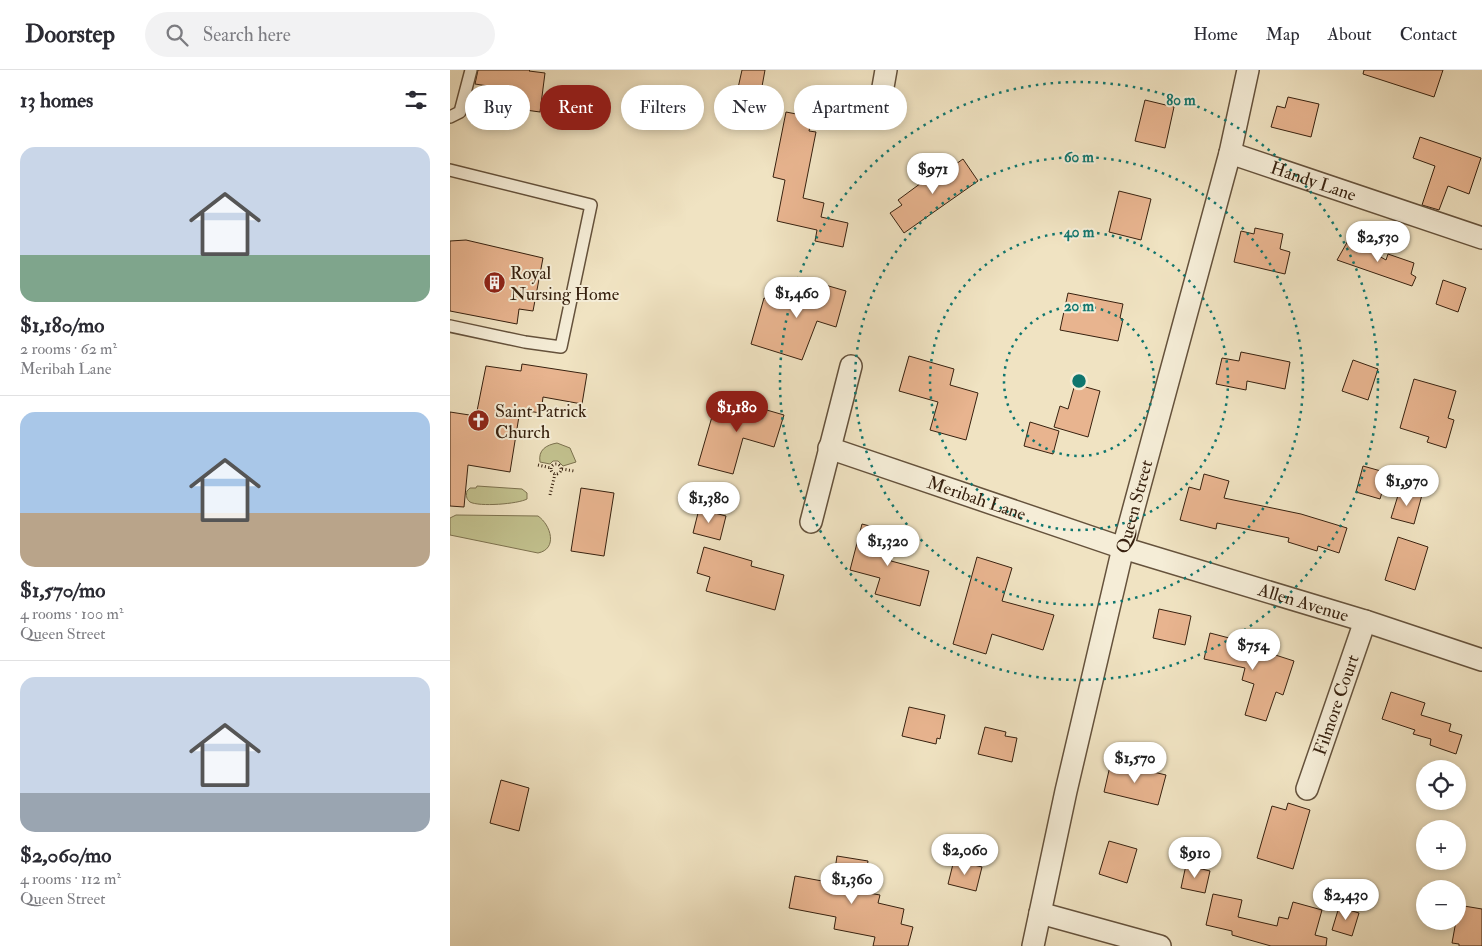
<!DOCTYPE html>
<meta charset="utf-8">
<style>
body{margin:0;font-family:"IM FELL Double Pica",serif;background:#f2f2f3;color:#2b2b33;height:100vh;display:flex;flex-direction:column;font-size:19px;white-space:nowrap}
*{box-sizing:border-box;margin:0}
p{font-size:16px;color:#7c7c81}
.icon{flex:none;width:28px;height:28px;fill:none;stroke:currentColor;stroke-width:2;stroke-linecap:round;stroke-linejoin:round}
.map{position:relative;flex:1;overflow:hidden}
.panel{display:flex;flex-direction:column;background:#fff;width:450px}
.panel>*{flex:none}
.banner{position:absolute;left:15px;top:15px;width:475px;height:45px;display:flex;gap:10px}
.tools{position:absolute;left:966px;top:690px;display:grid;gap:10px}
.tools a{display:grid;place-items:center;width:50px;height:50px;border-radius:50%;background:#fff;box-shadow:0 2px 8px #0003;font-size:25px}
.price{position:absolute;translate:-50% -42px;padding:0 11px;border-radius:18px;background:#fff;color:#222;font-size:16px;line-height:32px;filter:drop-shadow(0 1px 2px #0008)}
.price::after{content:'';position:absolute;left:50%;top:30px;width:15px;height:11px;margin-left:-8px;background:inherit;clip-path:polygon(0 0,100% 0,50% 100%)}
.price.on{background:#8f2418;color:#fff}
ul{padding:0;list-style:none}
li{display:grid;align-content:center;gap:10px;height:265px;padding:0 20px}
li+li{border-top:1px solid #e1e1e2}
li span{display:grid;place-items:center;height:155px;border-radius:15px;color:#555}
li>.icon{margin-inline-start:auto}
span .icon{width:90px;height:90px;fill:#fffc;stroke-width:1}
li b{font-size:21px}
h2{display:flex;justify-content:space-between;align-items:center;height:60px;padding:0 20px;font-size:21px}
.chip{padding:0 18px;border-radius:22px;background:#fff;box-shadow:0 2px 8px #0003;font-size:18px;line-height:45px}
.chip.on{background:#8f2418;color:#fff}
header{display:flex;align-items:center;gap:30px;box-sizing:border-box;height:70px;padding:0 25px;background:#fff;border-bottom:1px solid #e1e1e2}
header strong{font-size:24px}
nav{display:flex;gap:28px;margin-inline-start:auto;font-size:18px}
.search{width:350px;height:45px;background:#f2f2f3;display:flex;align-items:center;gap:12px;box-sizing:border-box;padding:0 18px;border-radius:28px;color:#7c7c81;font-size:19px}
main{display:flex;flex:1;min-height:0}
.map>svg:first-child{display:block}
.green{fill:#c2c18e;stroke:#7c714e}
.building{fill:#e8b48f;stroke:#37210f}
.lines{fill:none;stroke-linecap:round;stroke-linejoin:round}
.service-casing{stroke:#65523c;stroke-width:14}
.minor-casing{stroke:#65523c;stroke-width:24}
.path{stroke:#37210f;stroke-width:3;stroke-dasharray:1 2.5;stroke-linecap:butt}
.service{stroke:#f5edd7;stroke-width:11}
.minor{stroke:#f5edd7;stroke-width:21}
.ring{fill:none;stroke:#0f766e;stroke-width:2.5;stroke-dasharray:2.5 5}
.labels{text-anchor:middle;stroke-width:4;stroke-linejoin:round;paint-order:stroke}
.street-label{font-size:18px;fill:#37210f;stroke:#f5edd7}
.poi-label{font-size:18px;fill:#37210f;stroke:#f5edd7;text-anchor:start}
.centre{fill:#0f766e;stroke:#f5edd7;stroke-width:2.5}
.ring-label{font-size:15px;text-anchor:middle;font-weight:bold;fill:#0f766e;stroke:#f5edd7;stroke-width:4;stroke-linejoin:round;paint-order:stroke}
</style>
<header>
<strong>Doorstep</strong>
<div class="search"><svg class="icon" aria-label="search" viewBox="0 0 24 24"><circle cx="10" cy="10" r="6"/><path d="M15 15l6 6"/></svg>Search here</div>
<nav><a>Home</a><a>Map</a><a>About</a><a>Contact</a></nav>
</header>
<main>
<section class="panel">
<h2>13 homes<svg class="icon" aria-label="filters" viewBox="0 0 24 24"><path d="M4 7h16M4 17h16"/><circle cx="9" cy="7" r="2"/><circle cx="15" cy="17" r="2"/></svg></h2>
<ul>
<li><span style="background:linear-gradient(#c9d6e8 70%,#7fa58c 0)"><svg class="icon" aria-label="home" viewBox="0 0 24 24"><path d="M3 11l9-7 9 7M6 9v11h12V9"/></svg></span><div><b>$1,180/mo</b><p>2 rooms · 62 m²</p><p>Meribah Lane</p></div></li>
<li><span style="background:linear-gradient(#a9c7e8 65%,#b9a48a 0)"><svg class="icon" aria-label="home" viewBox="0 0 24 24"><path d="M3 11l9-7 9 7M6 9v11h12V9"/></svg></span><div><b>$1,570/mo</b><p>4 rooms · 100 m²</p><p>Queen Street</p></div></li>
<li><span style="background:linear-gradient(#c9d6e8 75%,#9aa5b1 0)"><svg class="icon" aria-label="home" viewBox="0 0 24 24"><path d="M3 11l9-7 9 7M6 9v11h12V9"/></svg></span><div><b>$2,060/mo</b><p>4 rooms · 112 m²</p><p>Queen Street</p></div></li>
</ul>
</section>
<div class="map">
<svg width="1032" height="876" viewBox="0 0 1032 876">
<rect width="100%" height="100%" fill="#f0e3c2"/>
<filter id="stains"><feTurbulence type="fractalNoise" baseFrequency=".004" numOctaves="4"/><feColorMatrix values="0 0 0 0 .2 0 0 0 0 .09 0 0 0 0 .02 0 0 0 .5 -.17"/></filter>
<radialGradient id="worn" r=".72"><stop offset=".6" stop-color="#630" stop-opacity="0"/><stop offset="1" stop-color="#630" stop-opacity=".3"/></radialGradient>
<path class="green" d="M107,373L120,378L126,392L113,396L108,391H103L100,394L90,392C88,380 96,375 107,373Z
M27,416L72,419L77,423V429C68,434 29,437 20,432C16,429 16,425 17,421L20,418H26Z
M6,445L88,446C101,455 108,479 88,483L0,465V448Z"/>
<path class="building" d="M28,0H80L79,1L95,3L90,42L61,38L64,20L25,14Z
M292,0H315L311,22L288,18Z
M914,0H993L984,27L913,4Z
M838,27L869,34L861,67L821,57L827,36L835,38Z
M695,30L724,37L715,78L685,71Z
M336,42L362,47L359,61L366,62L353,128L374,133L371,147L398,153L393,177L365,171L367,160L327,151L335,110L323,107Z
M970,67L1031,88L1019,124L998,116L989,140L972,135L985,96L963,88Z
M513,89L528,111L454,163L440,143L452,135L448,130L486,102L489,106Z
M669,121L701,129L691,170L659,162Z
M805,158L833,164L830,179L840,182L835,204L784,192L791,161L804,164Z
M899,169L936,190L938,184L964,193L961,204L966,207L962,216L887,190Z
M16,170L93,188L83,241L69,239L67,254L0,241V171Z
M351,208L396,221L386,257L367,251L352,290L301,274L314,228L343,237Z
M993,210L1016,218L1008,242L986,234Z
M618,223L673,234L670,248L673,249L668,271L610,260Z
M791,282L840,292L835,319L797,311L796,320L766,314L772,288L789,291Z
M459,286L504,299L500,315L528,323L516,370L480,360L488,332L449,321Z
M903,290L928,299L918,330L892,321Z
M72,294L137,304L132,334L93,327L91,343L70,340L60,402L18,395L14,437L0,436V342L26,346L36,296L71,301Z
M964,309L1006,321L998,348L1004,350L996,378L977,372L979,367L950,358Z
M625,314L650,321L638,367L604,357L610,336L618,339Z
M268,326L334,345L324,377L293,368L283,404L248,395Z
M580,352L609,361L603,384L574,376Z
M913,396L938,403L930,429L906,422Z
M754,404L779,411L774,428L851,444L897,458L889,483L868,476L867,481L838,472L839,468L767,453L766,459L730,450L739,417L750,420Z
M131,418L164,423L154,486L121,481Z
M950,419L972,425L964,454L941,448Z
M249,439L276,446L270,470L243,463Z
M412,454L447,463L441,491L479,501L470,536L425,524L430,508L400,500Z
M948,467L978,477L965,520L935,510Z
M254,477L302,491L301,496L334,505L325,540L256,521L260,507L247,503Z
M527,487L562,498L552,531L604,545L593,580L542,564L536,584L503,574Z
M709,539L741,546L735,575L703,568Z
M760,563L783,569L782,571L844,591L833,625L826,622L816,651L795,645L804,614L792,610L795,598L754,589Z
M941,622L975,633L971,645L1001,654L999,661L1012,665L1006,684L980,675L981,669L963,664L965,660L932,649Z
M459,637L495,645L490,669L487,668L486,674L452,666Z
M535,657L556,662L555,666L567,668L562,692L528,684Z
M670,694L716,705L708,735L654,722L660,696L669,699Z
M51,710L79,718L69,761L40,753Z
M838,733L860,740L843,799L807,788L822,736L836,740Z
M659,771L687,779L677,813L649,804Z
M387,786L418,791L413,822L430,825L428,833L454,839L451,854L463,857L458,876H423L425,867L384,859L386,847L339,838L345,806L383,813Z
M504,790L532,797L526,821L498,814Z
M736,795L760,801L755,823L731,818Z
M763,824L792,830L788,847L827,856L829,847L838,849L843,832L872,840L865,865L877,868L876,876H821L782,865V861L756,855Z
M1008,835L1032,839V876H1009V874L1002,873L1006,851H1008Z
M889,837L909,843L902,866L882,860Z"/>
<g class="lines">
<defs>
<path id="service" d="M0,47L10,42L21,0
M0,100L141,135L111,277L75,272L0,256"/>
<g id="minor">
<path d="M433,17L436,0"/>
<path id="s1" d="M780,83L1032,168"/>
<path id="s2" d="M379,378L673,478L915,551L1032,590"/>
<path d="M361,452L401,296"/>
<path id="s3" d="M857,719L915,551"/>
<path d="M590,843L710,876"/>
<path id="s4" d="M583,876L616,721L673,478L780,83L798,0"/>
</g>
</defs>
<use href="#service" class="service-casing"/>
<use href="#minor" class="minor-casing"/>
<path class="path" d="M101 399a5 5 0 1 1 10 0a5 5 0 1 1-10 0Z
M88,395L101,398
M112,399L124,401
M100,425L105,404"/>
<use href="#service" class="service"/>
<use href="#minor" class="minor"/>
</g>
<g class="ring">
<circle cx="629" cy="311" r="75"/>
<circle cx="629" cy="311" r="149"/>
<circle cx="629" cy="311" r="224"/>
<circle cx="629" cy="311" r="299"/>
</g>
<defs>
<symbol id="building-disc" viewBox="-11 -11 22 22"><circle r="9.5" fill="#8f2418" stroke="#f5edd7"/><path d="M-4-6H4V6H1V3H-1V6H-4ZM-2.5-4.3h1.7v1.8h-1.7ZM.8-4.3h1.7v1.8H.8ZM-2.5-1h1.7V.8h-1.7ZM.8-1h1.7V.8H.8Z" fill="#fff"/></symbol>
<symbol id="church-disc" viewBox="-11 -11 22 22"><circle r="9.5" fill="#8f2418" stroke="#f5edd7"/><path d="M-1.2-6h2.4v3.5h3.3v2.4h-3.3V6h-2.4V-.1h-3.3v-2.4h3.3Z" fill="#fff"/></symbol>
</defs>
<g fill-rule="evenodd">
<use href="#building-disc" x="32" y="200" width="25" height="25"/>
<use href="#church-disc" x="16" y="338" width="25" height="25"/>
</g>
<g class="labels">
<g class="street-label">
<text dy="6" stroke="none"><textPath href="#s1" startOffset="88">Handy Lane</textPath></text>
<text dy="6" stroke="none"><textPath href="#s2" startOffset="156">Meribah Lane</textPath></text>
<text dy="6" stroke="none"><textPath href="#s4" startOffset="451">Queen Street</textPath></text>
<text dy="6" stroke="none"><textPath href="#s2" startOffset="499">Allen Avenue</textPath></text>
<text dy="6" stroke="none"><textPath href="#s3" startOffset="89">Filmore Court</textPath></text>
</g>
<g class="poi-label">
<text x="60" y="209">Royal<tspan x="60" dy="21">Nursing Home</tspan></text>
<text x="45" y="347">Saint Patrick<tspan x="45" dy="21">Church</tspan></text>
</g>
</g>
<circle cx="629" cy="311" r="8" class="centre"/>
<g class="ring-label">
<text x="731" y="35">80 m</text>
<text x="629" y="92">60 m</text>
<text x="629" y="167">40 m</text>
<text x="629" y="241">20 m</text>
</g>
<rect width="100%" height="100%" filter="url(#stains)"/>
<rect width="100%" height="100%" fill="url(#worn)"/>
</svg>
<div class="tools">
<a><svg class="icon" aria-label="locate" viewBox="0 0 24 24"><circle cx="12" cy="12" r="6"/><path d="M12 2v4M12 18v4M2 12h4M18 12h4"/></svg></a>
<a>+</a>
<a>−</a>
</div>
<b class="price" style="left:483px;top:125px">$971</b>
<b class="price" style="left:928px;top:193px">$2,530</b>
<b class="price" style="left:347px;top:249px">$1,460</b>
<b class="price on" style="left:287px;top:363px">$1,180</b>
<b class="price" style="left:957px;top:437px">$1,970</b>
<b class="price" style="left:259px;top:454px">$1,380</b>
<b class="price" style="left:438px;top:497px">$1,320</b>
<b class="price" style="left:803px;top:601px">$754</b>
<b class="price" style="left:685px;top:714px">$1,570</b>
<b class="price" style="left:515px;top:806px">$2,060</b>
<b class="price" style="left:745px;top:809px">$910</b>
<b class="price" style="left:402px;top:835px">$1,360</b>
<b class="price" style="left:896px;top:851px">$2,430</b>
<div class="banner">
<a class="chip">Buy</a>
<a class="chip on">Rent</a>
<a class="chip">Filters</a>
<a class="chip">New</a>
<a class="chip">Apartment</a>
</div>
</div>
</main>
